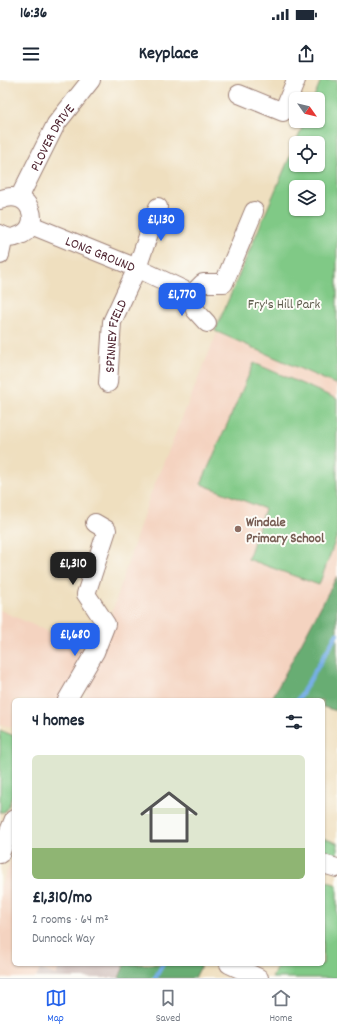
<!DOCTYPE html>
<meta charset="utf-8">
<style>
body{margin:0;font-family:Dekko,sans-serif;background:#f6f6f7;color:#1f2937;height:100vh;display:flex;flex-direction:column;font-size:15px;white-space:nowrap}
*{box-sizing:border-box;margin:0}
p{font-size:13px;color:#747a83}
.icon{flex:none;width:22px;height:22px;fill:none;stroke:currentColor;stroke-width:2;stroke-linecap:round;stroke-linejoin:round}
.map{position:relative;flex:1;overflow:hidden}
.drawer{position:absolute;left:12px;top:618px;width:313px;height:268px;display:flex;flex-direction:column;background:#fff;border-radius:6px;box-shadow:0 1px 3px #0004}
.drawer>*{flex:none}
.needle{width:26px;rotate:124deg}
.tools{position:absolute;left:289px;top:12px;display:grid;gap:8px}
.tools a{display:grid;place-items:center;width:36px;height:36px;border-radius:6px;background:#fff;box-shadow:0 1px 3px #0004;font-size:20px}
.price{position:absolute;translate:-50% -34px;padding:0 9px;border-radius:8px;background:#2563eb;color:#fff;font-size:13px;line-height:26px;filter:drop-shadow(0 1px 2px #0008)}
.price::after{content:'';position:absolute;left:50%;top:24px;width:12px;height:9px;margin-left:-6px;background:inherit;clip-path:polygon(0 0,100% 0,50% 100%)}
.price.current{background:#222;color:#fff}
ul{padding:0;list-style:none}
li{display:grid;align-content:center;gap:8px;height:212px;padding:0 20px}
li span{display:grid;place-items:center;height:124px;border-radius:6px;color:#555}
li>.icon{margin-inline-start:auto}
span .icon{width:72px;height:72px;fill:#fffc;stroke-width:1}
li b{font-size:17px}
h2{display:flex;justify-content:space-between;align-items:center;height:48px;padding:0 20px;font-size:17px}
.status{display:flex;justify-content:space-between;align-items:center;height:28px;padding:0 20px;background:#fff;direction:ltr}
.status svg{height:11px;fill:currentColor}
header{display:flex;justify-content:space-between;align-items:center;height:52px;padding:0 20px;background:#fff;font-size:18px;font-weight:700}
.menu{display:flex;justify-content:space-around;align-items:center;height:56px;border-top:1px solid #e0e1e3;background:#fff;font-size:11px;color:#747a83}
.menu a{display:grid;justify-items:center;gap:2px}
.menu .current{color:#2563eb}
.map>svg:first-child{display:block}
.built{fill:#f4d3c0}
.industrial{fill:#d0c0bc}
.green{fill:#80c986;stroke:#657458;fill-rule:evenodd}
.forest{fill:#68ad73;stroke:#59664f}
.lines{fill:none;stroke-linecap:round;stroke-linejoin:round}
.stream{stroke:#77afe7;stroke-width:4.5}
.minor-casing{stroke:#9c7f75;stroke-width:20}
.minor{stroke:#fff;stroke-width:18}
.education-dot{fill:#8d6e63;stroke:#fdfcf7;stroke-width:1.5}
.labels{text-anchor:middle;stroke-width:4;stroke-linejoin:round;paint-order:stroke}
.street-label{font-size:14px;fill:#4a1f2b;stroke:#fdfcf7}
.park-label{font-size:14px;fill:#5d5a4b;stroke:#fdfcf7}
.education-label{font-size:14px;font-weight:bold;fill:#785e54;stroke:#fdfcf7;text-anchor:start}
</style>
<div class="status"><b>16:36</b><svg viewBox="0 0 49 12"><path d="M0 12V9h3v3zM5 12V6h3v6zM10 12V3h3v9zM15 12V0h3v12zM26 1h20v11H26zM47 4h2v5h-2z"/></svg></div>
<header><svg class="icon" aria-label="menu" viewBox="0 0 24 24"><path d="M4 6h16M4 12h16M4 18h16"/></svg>Keyplace<svg class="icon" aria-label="share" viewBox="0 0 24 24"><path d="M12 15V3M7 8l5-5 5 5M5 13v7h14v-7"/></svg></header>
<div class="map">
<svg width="337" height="898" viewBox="0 0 337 898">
<rect width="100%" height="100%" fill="#fdfcf7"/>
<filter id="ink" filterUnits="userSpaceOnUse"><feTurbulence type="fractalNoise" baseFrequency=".025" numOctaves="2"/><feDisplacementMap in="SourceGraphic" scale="8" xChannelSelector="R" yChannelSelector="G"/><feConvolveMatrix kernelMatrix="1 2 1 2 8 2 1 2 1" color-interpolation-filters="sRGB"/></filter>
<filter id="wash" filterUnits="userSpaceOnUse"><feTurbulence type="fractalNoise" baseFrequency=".012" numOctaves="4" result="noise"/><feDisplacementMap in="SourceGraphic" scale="16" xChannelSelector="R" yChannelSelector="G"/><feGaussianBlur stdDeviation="0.9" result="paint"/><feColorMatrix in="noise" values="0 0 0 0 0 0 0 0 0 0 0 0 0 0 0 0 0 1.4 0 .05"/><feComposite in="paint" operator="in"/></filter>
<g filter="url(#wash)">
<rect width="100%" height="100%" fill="#efdfbf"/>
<path class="built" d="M217,253L337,305V496L271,620H84L97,572L110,538L149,418Z
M0,530L93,572L61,620H14V647L0,645Z
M14,774V884H60L56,895L40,889L36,898H0V807Z"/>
<path class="industrial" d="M60,884H125L118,898H36L40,889L56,895Z"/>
<path class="green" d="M321,0H337V305L215,251L305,41H318V19H313ZM296,63H318V85H296ZM296,107H318V129H296Z
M254,283L337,319V456L319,505L248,479L265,429L201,404Z
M0,650L14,656C14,676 19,718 4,732H0Z
M323,758L337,763V779L323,775Z
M323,800L337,805V898H272L278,884H323Z"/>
<path class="forest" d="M337,496V631L323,627V620H271Z
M125,884H202L195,898H119Z"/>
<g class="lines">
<path class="stream" d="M298,620L337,554
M155,898L163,884"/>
</g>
</g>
<g filter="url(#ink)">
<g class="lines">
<defs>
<g id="minor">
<path d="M239,14L283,32L296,0"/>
<path id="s1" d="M19,118L56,44L91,0"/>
<path d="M0,120C31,106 44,148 18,156C12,159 6,158 0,154"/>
<path id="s2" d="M31,145L137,188L192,214"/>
<path d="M0,175L4,156"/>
<path d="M192,214L203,203H224L254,131"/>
<path d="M192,214L195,230L207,243"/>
<path id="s3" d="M108,303L112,242L137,188L158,127"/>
<path d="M67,620L95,572L106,544L86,514L107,450L95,443"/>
<path d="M0,774L14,739"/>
<path d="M323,784L337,788"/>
<path d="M229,884L259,898"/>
</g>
</defs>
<use href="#minor" class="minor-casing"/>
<use href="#minor" class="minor"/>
</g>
</g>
<circle class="education-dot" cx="238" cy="449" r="4"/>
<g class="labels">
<g class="street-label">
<text dy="5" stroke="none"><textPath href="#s1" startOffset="69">PLOVER DRIVE</textPath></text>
<text dy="5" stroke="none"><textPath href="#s2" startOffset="75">LONG GROUND</textPath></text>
<text dy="5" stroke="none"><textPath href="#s3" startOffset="48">SPINNEY FIELD</textPath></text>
</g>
<g class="park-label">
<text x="284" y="228">Fry's Hill Park</text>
</g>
<g class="education-label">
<text x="246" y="446">Windale<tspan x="246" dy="16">Primary School</tspan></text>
</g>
</g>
</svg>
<div class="tools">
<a><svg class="needle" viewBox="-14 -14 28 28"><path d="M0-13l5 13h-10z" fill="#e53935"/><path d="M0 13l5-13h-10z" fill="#747a83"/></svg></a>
<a><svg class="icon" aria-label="locate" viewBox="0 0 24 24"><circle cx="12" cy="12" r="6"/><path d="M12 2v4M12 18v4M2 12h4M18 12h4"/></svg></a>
<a><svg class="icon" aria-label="layers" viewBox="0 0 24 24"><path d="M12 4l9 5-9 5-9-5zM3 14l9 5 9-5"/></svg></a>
</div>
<b class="price" style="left:161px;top:162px">£1,130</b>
<b class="price" style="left:182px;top:237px">£1,770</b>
<b class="price current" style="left:73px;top:506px">£1,310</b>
<b class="price" style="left:75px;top:577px">£1,680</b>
<section class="drawer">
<h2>4 homes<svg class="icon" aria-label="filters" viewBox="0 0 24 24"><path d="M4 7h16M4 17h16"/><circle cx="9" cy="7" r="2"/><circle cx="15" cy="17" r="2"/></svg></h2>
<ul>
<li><span style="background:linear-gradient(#dfe7d0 75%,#8fb573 0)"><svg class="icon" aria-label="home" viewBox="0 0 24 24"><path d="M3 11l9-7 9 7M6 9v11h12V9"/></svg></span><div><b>£1,310/mo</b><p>2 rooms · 64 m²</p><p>Dunnock Way</p></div></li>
</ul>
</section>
</div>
<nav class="menu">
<a class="current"><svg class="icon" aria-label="map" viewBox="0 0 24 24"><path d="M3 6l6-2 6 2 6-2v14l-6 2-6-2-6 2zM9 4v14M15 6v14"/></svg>Map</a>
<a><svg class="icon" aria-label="saved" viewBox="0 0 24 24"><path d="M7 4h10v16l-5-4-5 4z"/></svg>Saved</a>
<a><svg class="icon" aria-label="home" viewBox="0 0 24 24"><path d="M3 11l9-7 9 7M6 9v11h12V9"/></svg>Home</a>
</nav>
